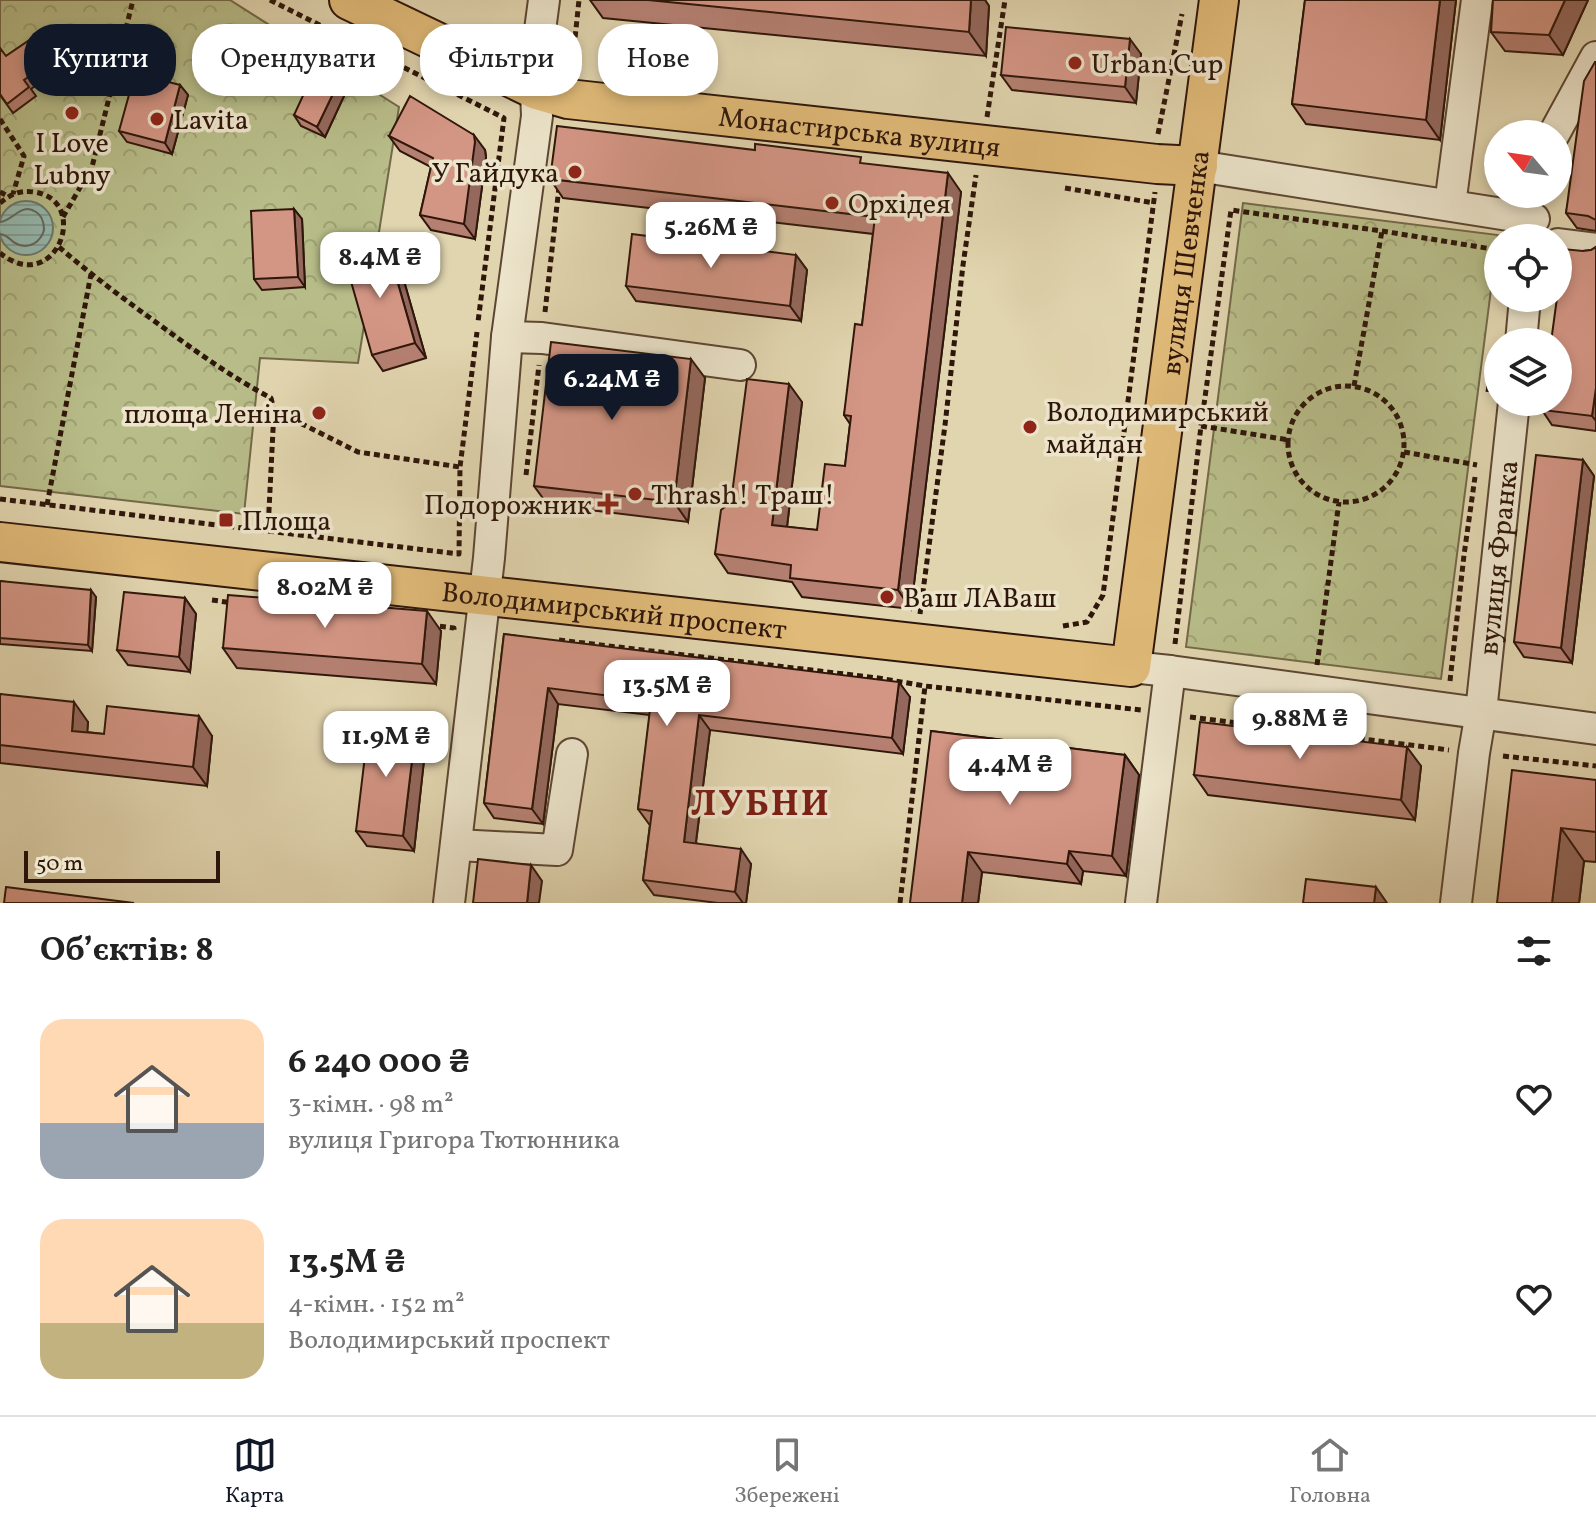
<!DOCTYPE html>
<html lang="uk">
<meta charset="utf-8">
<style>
body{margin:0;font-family:Vollkorn,serif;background:#f6f6f6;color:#222;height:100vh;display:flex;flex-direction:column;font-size:30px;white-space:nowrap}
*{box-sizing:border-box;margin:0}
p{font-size:26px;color:#767676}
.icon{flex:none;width:44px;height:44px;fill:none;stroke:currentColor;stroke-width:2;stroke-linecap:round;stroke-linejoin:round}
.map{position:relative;height:903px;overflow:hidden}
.sheet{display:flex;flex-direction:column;background:#fff;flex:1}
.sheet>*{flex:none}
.guide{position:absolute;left:24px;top:24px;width:800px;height:72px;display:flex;gap:16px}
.needle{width:52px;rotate:299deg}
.controls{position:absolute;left:1484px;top:120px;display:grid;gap:16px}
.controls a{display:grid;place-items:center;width:88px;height:88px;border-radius:50%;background:#fff;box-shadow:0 4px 12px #0003;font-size:40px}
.scale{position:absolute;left:24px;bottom:20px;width:196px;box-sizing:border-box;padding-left:8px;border:4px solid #2f160a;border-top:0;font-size:22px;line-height:28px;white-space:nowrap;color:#2f160a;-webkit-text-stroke:6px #ece4cb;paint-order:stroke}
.price{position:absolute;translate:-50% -68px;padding:0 18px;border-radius:16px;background:#fff;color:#222;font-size:26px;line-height:52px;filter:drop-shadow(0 2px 4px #0008)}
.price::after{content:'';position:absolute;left:50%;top:48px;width:24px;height:18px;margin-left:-12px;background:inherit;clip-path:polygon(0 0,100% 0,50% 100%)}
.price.current{background:#111827;color:#fff}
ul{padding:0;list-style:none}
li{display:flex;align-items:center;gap:24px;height:200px;padding:0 40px}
li span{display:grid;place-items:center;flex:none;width:224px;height:160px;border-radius:24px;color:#555}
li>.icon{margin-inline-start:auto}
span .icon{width:96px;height:96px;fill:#fffc;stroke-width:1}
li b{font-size:34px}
h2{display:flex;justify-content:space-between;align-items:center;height:96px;padding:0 40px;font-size:34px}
.tag{padding:0 28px;border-radius:32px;background:#fff;box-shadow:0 4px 12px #0003;font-size:28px;line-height:72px}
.tag.current{background:#111827;color:#fff}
.dock{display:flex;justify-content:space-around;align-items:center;height:112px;border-top:2px solid #e0e0e0;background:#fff;font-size:22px;color:#767676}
.dock a{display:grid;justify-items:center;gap:4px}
.dock .current{color:#111827}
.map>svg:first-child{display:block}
.park{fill:url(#park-crowns);stroke:#736949;stroke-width:2}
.water{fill:url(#water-rules);stroke:#6c776c;stroke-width:2}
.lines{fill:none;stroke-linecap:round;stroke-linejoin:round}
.shore{stroke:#62675c;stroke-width:2}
.minor-casing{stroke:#5c4633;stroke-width:34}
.major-casing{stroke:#2f160a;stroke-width:42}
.path{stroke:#2f160a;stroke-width:5;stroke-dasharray:6 4;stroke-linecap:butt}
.minor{stroke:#ece4cb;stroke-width:30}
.major{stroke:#e0ba78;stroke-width:38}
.wall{fill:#b58072;stroke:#2f160a;stroke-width:2}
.shaded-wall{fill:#94685c;stroke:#2f160a;stroke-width:2}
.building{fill:#d39584;stroke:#2f160a;stroke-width:2}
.poi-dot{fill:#8f2418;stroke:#ece4cb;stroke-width:3}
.labels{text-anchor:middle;stroke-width:7;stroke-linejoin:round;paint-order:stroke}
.poi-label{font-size:28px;fill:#2f160a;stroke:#ece4cb;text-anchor:start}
.street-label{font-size:28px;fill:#2f160a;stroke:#ece4cb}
.district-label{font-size:36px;font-weight:bold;letter-spacing:2px;fill:#7a1f14;stroke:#ece4cb}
</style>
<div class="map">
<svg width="1596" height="903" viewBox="0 0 1596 903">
<defs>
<pattern id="park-crowns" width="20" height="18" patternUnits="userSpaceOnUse" patternTransform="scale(2)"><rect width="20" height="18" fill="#b7bc88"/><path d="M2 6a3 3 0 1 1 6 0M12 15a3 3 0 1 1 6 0" fill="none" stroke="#9ea174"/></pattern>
<pattern id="water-rules" width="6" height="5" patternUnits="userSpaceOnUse" patternTransform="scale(2)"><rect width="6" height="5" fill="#94b8ae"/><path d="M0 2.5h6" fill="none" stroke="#809d94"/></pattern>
</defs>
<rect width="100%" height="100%" fill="#e1d5af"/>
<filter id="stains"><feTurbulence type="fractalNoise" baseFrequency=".0025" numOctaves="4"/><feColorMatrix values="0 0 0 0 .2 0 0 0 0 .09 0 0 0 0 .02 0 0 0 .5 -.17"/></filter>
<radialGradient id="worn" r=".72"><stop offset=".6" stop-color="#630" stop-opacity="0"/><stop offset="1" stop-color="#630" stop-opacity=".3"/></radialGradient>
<path class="park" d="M0,0H230L399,107L358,363L260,358L244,514L0,486Z
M1243,203L1498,235L1441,679L1186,647Z"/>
<path class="water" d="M-1 228a27 27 0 1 1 54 0a27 27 0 1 1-54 0Z"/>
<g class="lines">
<path class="shore" d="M0,222C13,221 21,202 36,212C43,216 44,223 44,230C41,241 30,250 17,244C8,240 11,236 0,234"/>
<defs>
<g id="minor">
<path d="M1554,134L1596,57"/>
<path d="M1198,166L1534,219"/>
<path d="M1450,205L1477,0"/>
<path d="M1558,244L1596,249"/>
<path d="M507,337L542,338L740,365"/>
<path d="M1521,342L1525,298"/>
<path d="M1131,667L1170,671L1596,729"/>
<path d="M456,845L557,850L572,754"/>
<path d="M449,903L489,558L507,337L537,116L535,68L544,0"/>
<path d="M1141,903L1170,671"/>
<path id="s1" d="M1456,903L1474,753L1481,712L1514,402"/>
</g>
<g id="major">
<path id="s2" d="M349,0L537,90L568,99L1157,164L1198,166"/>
<path id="s3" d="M0,542L1131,667L1219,0"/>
</g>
</defs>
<use href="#minor" class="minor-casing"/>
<use href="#major" class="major-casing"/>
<path class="path" d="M270,0L504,118L478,322
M572,67L579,0
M987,117L1005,0
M0,119L24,156L13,194
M1158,134L1182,14
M1065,188L1154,203
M0,192L8,196
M0,203C11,194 20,190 34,192C92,200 56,298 0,253
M63,217L92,167L133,0
M59,247C90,274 124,299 157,323C194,350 231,377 271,398L274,410L268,530
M545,312L559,187
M1354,386L1382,231
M1288 444a58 58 0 1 1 116 0a58 58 0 1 1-116 0Z
M1488,392L1494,350
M274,410L358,452L460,467
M1201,426L1289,440
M1404,452L1477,465
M526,475L539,365
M0,499L459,554L460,467L477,332
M47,505L91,274
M212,600L233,603
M920,614L945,425L963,265L976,175
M430,625L454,628V630
M1063,626L1087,622L1103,595L1155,192
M559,640L878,678L925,686L1141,710
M1175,644L1201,426L1231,210L1382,231L1498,250
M1317,665L1339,502
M1450,681L1464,555L1475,477
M1190,717L1449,750
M1503,756L1596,766
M900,903L925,686"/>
<use href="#minor" class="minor"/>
<use href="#major" class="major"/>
</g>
<path class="wall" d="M590,0H985L989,6L986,56L603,18Z
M1305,0H1456L1440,140L1306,124L1292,104Z
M1493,0H1588L1563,55L1505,51L1491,32Z
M40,33L63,66L31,89L36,96L13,113L0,95L6,56Z
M1141,54L1136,103L1012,90L1001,75Z
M1596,62V231L1577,228L1566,213Z
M343,73L350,83L325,137L301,126L294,115Z
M180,85L188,95L172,154L127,142L119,131Z
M389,136L485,150L486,157L475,239L431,230L420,215L431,167L400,151Z
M866,164L961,192L911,609L802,597L792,582L728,573L715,554L731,502L802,402L787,527L817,530L845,466L850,424L844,415L862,325L873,234L563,198L550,179Z
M294,209L302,219L305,287L262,290L254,279Z
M387,245L398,260L426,358L383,371L372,355Z
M1596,247V431L1552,425L1542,410L1583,251L1591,250Z
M796,255L807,270L801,321L636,301L626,286Z
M705,378L688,522L548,505L534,486Z
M1583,460L1594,476L1572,663L1524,657L1514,642Z
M0,581L96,597L92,651L0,644Z
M185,598L196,614L190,672L128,665L117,650Z
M441,631L436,684L237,668L223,648Z
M504,634L910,697L903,754L710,730L696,843L751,864L746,903H718L654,895L643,880L650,824H649L638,809L650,715L558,704L543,824L494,818L484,803Z
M0,694L88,722L87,732L104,734L212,736L207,786L0,763Z
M931,731L1125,755L1139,775L1126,876L1083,871L1081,884L982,872L978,903Z
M426,742L414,851L367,846L356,831Z
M1421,766L1415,820L1208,795L1194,775Z
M1596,780V862L1584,861L1579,903H1497Z"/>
<path class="shaded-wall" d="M971,0H985L989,6L986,56L969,32Z
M1440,0H1456L1440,140L1426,120Z
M1565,0H1588L1563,55L1549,35Z
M1130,39L1141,54L1136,103L1125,87Z
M343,73L350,83L325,137L317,127Z
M180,85L188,95L172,154L165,143Z
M474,135L485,150L486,157L475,239L464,224Z
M948,173L961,192L911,609L898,590Z
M294,209L302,219L305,287L298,277Z
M387,245L398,260L426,358L415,343Z
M796,255L807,270L801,321L790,306Z
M691,359L705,378L688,522L674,502Z
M789,384L802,402L785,543L772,525Z
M1596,388V421L1592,416Z
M1583,460L1594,476L1572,663L1561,648Z
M91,590L96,597L92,651L88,645Z
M185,598L196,614L190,672L179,657Z
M427,611L441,631L436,684L422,664Z
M899,682L910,697L903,754L892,738Z
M548,688L558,704L543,824L532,809Z
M74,702L88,722L86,751L72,731Z
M699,715L710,730L694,857L684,842Z
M199,716L212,736L207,786L193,767Z
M416,727L426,742L414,851L403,836Z
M1407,747L1421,766L1415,820L1401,800Z
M1125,755L1139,775L1126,876L1112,856Z
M1561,828L1584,861L1579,903H1552Z
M741,849L751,864L746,903H743L735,892Z
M1069,851L1083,871L1081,884L1067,864Z
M968,852L982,872L978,903H962Z
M531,865L542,881L539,903H527Z
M1376,887L1387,903H1374Z"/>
<path class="building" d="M648,0H971L969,32Z
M1305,0H1440L1426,120L1292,104Z
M1493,0H1565L1549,35L1491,32Z
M1006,27L1130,39L1125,87L1001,75Z
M40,33L57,57L24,80L29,87L7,104L0,94V48L6,56Z
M319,61L343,73L317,127L294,115Z
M1595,62H1596V220L1588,216L1566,213L1584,81Z
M135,73L180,85L165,143L119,131Z
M410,96L474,135L475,142L464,224L420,215L433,158L389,136Z
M557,126L755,150V144L861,157L860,163L948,173L898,590L790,578L791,565L715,554L721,510L731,502L747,379L789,384L772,525L817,530L825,464L845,466L851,416L844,415L855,324L862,325L875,217L550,179Z
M294,209L298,277L254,279L251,211Z
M632,234L796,255L790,306L626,286Z
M387,245L415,343L372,355L344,257Z
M1596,247V388L1592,416L1542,410L1543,402H1558V342H1551L1557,298H1558V287L1563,249L1583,251L1591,250Z
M551,342L691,359L674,502L534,486Z
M1536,455L1583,460L1561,648L1514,642Z
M0,581L91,590L88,645L0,638Z
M124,592L185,598L179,657L117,650Z
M228,595L427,611L422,664L223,648Z
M504,634L899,682L892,738L699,715L684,842L741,849L735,892L643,880L652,811L638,809L651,701L548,688L532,809L484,803Z
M0,694L74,702L72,731L104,734L107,706L199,716L193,767L0,745Z
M369,722L416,727L403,836L356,831Z
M1200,722L1407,747L1401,800L1194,775Z
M931,731L1125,755L1112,856L1069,851L1067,864L968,852L962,903H910Z
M1512,770L1596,780V832L1561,828L1552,903H1497Z
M478,859L531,865L527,903H473Z
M1306,879L1376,887L1374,903H1303Z
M6,887L134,903H4Z"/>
<g class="poi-dot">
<circle cx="1075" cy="63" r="8"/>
<circle cx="72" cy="113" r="8"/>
<circle cx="157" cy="119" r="8"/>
<circle cx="575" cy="172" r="8"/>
<circle cx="832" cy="203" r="8"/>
<circle cx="319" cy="413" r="8"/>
<circle cx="1030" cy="427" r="8"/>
<circle cx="635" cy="494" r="8"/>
<path d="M604 492h8v8h8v8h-8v8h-8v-8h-8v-8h8z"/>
<rect x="218" y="512" width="16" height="16" rx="4"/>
<circle cx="887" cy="597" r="8"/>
</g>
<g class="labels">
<g class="poi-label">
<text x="1091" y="73">Urban Cup</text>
<text x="173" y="129">Lavita</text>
<text x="72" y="152" text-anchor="middle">I Love<tspan x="72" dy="32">Lubny</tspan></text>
<text x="559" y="182" text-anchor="end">У Гайдука</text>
<text x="848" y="213">Орхідея</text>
<text x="1046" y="421">Володимирський<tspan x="1046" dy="32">майдан</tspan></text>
<text x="303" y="423" text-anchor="end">площа Леніна</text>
<text x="651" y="504">Thrash! Траш!</text>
<text x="592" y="514" text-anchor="end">Подорожник</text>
<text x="242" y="530">Площа</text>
<text x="903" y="607">Ваш ЛАВаш</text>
</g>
<g class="street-label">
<text dy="10" stroke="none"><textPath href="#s2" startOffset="534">Монастирська вулиця</textPath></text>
<text dy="10" stroke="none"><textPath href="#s3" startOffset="1546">вулиця Шевченка</textPath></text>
<text dy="10" stroke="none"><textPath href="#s1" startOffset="348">вулиця Франка</textPath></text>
<text dy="10" stroke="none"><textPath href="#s3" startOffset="618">Володимирський проспект</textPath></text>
</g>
<g class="district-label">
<text x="761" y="815">ЛУБНИ</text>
</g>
</g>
<rect width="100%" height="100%" filter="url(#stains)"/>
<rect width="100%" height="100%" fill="url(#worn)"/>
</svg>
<div class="controls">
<a><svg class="needle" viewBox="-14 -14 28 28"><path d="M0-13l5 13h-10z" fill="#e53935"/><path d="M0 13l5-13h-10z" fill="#767676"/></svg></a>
<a><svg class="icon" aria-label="locate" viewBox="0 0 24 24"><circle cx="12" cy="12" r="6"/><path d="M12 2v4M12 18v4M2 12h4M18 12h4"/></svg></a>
<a><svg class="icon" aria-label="layers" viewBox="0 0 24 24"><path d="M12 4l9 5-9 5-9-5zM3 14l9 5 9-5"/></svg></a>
</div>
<div class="scale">50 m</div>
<b class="price" style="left:711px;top:270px">5.26M ₴</b>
<b class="price" style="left:380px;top:300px">8.4M ₴</b>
<b class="price current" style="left:612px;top:422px">6.24M ₴</b>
<b class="price" style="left:325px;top:630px">8.02M ₴</b>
<b class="price" style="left:667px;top:728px">13.5M ₴</b>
<b class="price" style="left:1300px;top:761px">9.88M ₴</b>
<b class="price" style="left:386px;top:779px">11.9M ₴</b>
<b class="price" style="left:1010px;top:807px">4.4M ₴</b>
<div class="guide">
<a class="tag current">Купити</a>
<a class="tag">Орендувати</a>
<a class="tag">Фільтри</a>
<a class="tag">Нове</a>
</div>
</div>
<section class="sheet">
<h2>Об’єктів: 8<svg class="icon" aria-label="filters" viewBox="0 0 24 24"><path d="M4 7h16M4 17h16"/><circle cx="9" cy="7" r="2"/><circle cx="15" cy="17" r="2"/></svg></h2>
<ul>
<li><span style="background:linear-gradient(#ffd9b3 65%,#9aa5b1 0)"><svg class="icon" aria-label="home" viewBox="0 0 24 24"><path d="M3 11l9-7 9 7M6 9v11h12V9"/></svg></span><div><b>6 240 000 ₴</b><p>3-кімн. · 98 m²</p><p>вулиця Григора Тютюнника</p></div><svg class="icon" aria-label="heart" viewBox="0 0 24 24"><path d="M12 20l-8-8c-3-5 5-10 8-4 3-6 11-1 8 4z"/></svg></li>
<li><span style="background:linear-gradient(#ffd9b3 65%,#c2b280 0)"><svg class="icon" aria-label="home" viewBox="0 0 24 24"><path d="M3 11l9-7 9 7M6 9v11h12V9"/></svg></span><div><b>13.5M ₴</b><p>4-кімн. · 152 m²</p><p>Володимирський проспект</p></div><svg class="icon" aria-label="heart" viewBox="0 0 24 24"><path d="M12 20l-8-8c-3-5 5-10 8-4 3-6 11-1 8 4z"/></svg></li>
</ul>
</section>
<nav class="dock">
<a class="current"><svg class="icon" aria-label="map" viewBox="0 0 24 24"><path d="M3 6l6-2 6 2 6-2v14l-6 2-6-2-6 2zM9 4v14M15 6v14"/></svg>Карта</a>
<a><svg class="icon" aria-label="saved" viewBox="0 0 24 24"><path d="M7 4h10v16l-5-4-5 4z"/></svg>Збережені</a>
<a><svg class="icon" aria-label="home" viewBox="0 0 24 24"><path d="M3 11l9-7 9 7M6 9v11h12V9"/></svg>Головна</a>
</nav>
